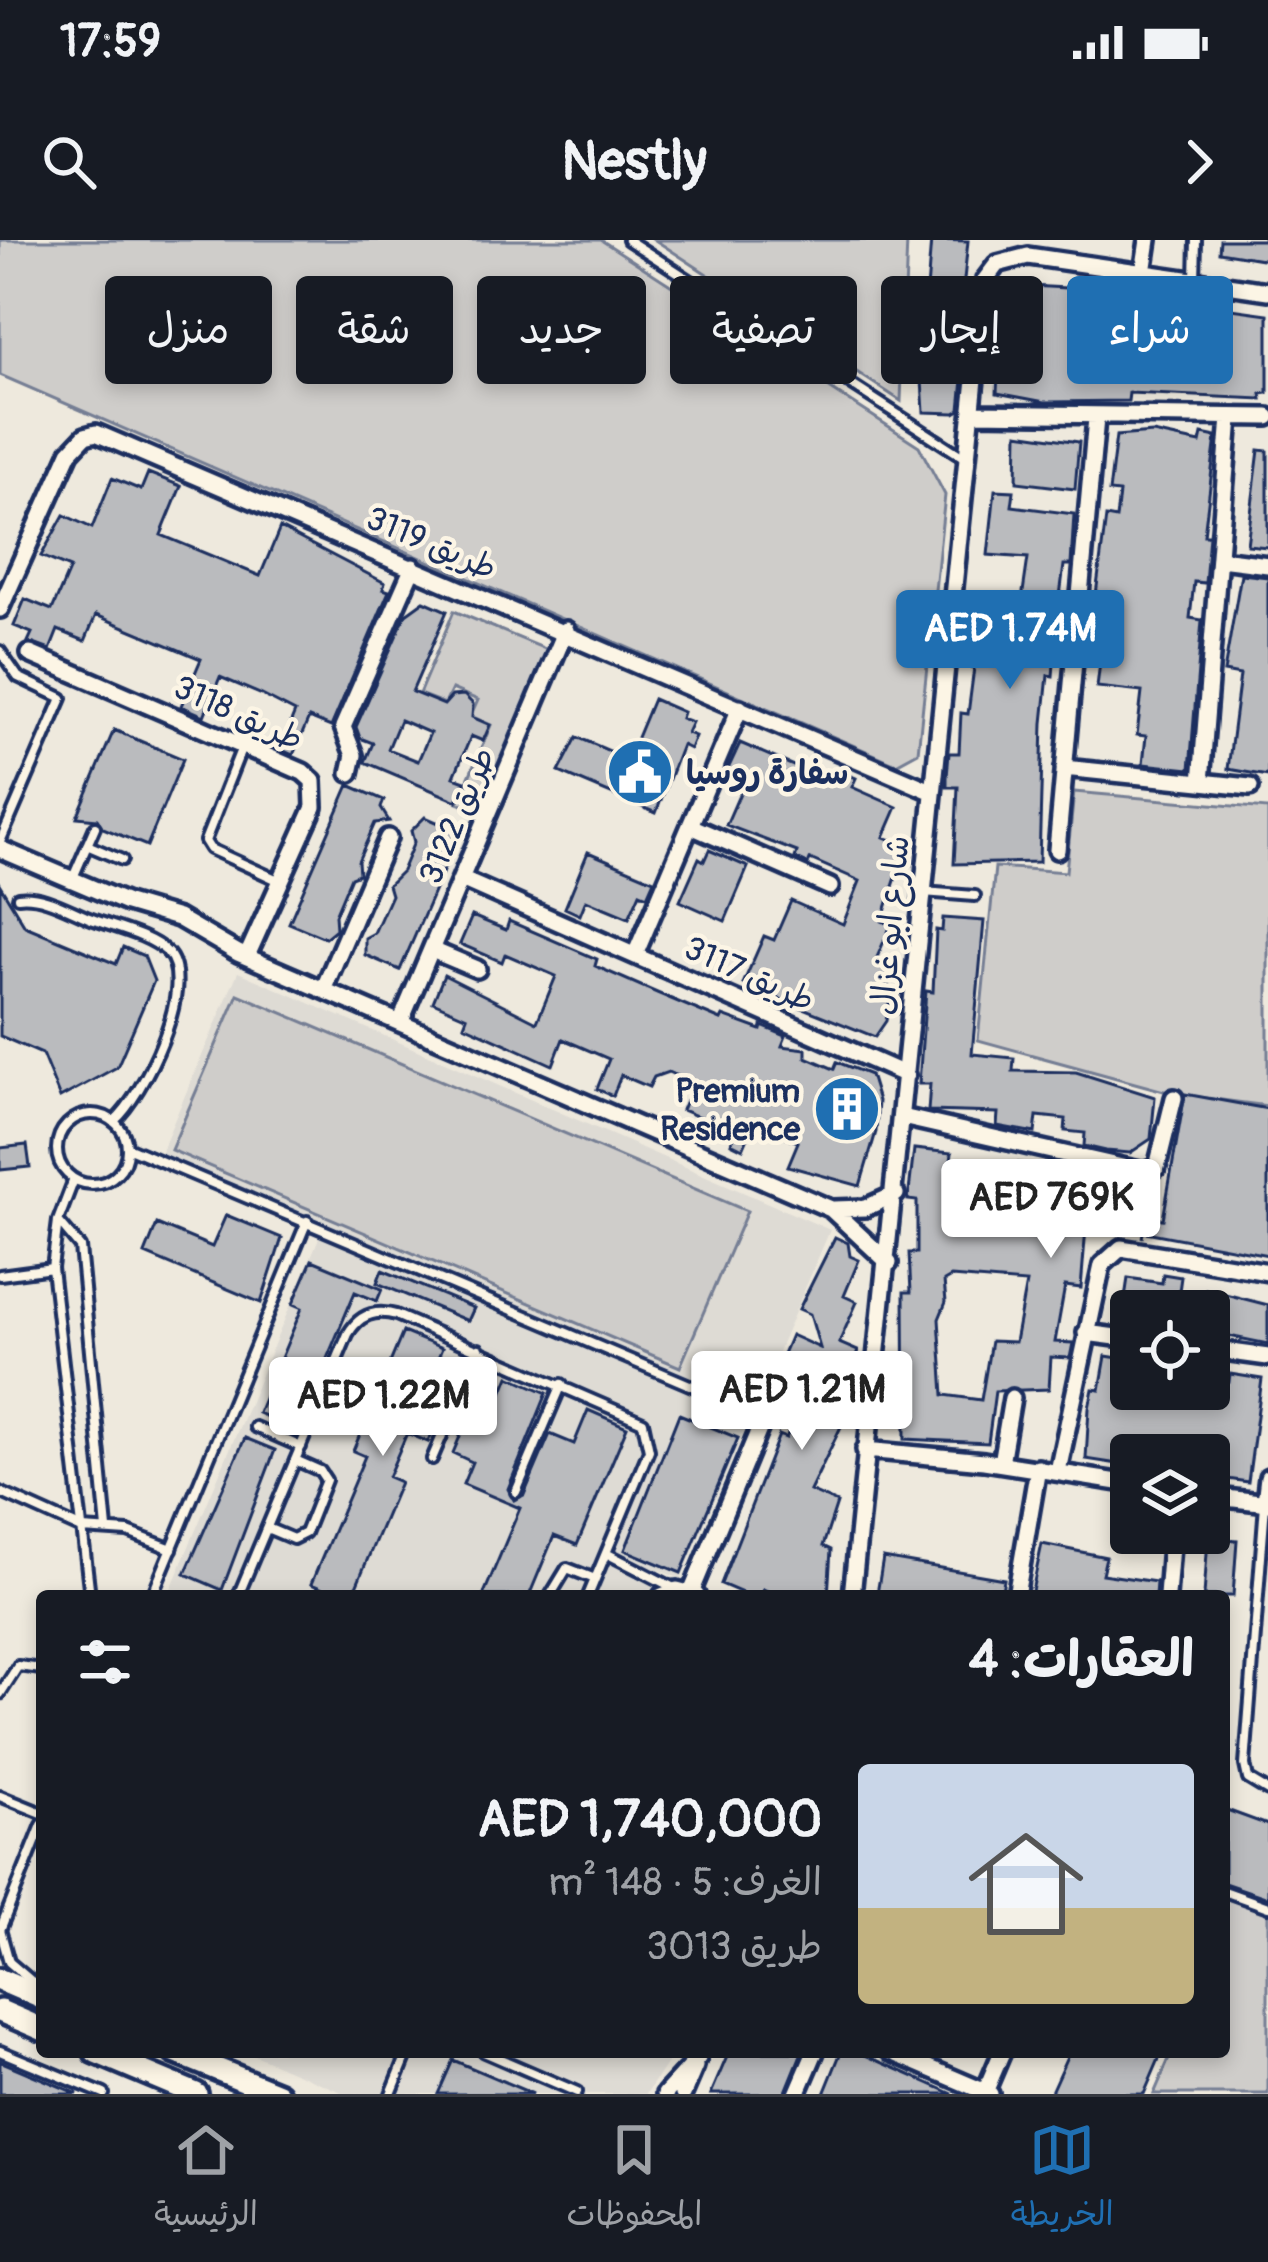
<!DOCTYPE html>
<html lang="ar">
<meta charset="utf-8">
<style>
body{margin:0;font-family:Pangolin,"Playpen Sans Arabic",sans-serif;background:#20242c;color:#f1f3f6;direction:rtl;height:100vh;display:flex;flex-direction:column;font-size:45px;white-space:nowrap}
*{box-sizing:border-box;margin:0}
p{font-size:39px;color:#9ea1a6}
.icon{flex:none;width:66px;height:66px;fill:none;stroke:currentColor;stroke-width:2;stroke-linecap:round;stroke-linejoin:round}
.map{position:relative;flex:1;overflow:hidden;direction:ltr}
.details{position:absolute;left:36px;top:1350px;width:1194px;height:468px;display:flex;flex-direction:column;background:#171b24;border-radius:12px;box-shadow:0 6px 18px #0003;direction:rtl}
.details>*{flex:none}
.guide{position:absolute;left:36px;top:36px;width:1197px;height:108px;direction:rtl;display:flex;gap:24px}
.controls{position:absolute;left:1110px;top:1050px;display:grid;gap:24px}
.controls a{display:grid;place-items:center;width:120px;height:120px;border-radius:12px;background:#171b24;box-shadow:0 6px 18px #0003;font-size:60px}
.price{position:absolute;translate:-50% -102px;padding:0 27px;border-radius:12px;background:#fff;color:#222;font-size:39px;line-height:78px;filter:drop-shadow(0 3px 6px #0008)}
.price::after{content:'';position:absolute;left:50%;top:72px;width:36px;height:27px;margin-left:-18px;background:inherit;clip-path:polygon(0 0,100% 0,50% 100%)}
.price.active{background:#1f6fb2;color:#fff}
ul{padding:0;list-style:none}
li{display:flex;align-items:center;gap:36px;height:300px;padding:0 36px}
li+li{border-top:3px solid #363941}
li span{display:grid;place-items:center;flex:none;width:336px;height:240px;border-radius:12px;color:#555}
li>.icon{margin-inline-start:auto}
span .icon{width:144px;height:144px;fill:#fffc;stroke-width:1}
li b{font-size:51px}
h2{display:flex;justify-content:space-between;align-items:center;height:144px;padding:0 36px;font-size:51px}
.chip{padding:0 42px;border-radius:12px;background:#171b24;box-shadow:0 6px 18px #0003;font-size:42px;line-height:108px}
.chip.active{background:#1f6fb2;color:#fff}
.status{display:flex;justify-content:space-between;align-items:center;height:84px;padding:0 60px;background:#171b24;direction:ltr}
.status svg{height:33px;fill:currentColor}
header{display:flex;justify-content:space-between;align-items:center;height:156px;padding:0 36px;background:#171b24;font-size:54px;font-weight:700}
.tabs{display:flex;justify-content:space-around;align-items:center;height:168px;border-top:3px solid #363941;background:#171b24;font-size:33px;color:#9ea1a6}
.tabs a{display:grid;justify-items:center;gap:6px}
.tabs .active{color:#1f6fb2}
.map>svg:first-child{display:block}
.built{fill:#dedbd4}
.green{fill:#cfcdca;stroke:#757e94;stroke-width:3}
.building{fill:#babbbe;stroke:#1b2f5e;stroke-width:3;fill-rule:evenodd}
.lines{fill:none;stroke-linecap:round;stroke-linejoin:round}
.service-casing{stroke:#1b2f5e;stroke-width:16}
.minor-casing{stroke:#1b2f5e;stroke-width:24}
.secondary-casing{stroke:#1b2f5e;stroke-width:30}
.path{stroke:#1b2f5e;stroke-width:3;stroke-dasharray:9 9;stroke-linecap:butt}
.service{stroke:#fcf5e5;stroke-width:8}
.minor{stroke:#fcf5e5;stroke-width:15}
.secondary{stroke:#fcf5e5;stroke-width:21}
.labels{text-anchor:middle;stroke-width:9;stroke-linejoin:round;paint-order:stroke}
.street-label{font-size:33px;fill:#1b2f5e;stroke:#fcf5e5}
.poi-label{font-size:33px;font-weight:bold;fill:#1b2f5e;stroke:#fcf5e5;text-anchor:start}
</style>
<div class="status"><b>17:59</b><svg viewBox="0 0 49 12"><path d="M0 12V9h3v3zM5 12V6h3v6zM10 12V3h3v9zM15 12V0h3v12zM26 1h20v11H26zM47 4h2v5h-2z"/></svg></div>
<header><svg class="icon" aria-label="forward" viewBox="0 0 24 24"><path d="M9 5l7 7-7 7"/></svg>Nestly<svg class="icon" aria-label="search" viewBox="0 0 24 24"><circle cx="10" cy="10" r="6"/><path d="M15 15l6 6"/></svg></header>
<div class="map">
<svg width="1268" height="1854" viewBox="0 0 1268 1854">
<rect width="100%" height="100%" fill="#eee9dd"/>
<filter id="ink" filterUnits="userSpaceOnUse"><feTurbulence type="fractalNoise" baseFrequency=".00833" numOctaves="2"/><feDisplacementMap in="SourceGraphic" scale="24" xChannelSelector="R" yChannelSelector="G"/><feConvolveMatrix kernelMatrix="1 2 1 2 8 2 1 2 1" color-interpolation-filters="sRGB"/></filter>
<g filter="url(#ink)">
<path class="built" d="M238,732L830,990L681,1339L659,1330L648,1356H168L324,986L159,916Z
M247,1812H674L646,1854H346Z"/>
<path class="green" d="M0,0H601L919,206L945,255L918,512L896,524L0,135Z
M655,0H907L901,161Z
M454,371L548,410L480,572L458,563L491,485L471,476L478,460L452,449L445,464L419,454Z
M1074,552L1268,569V866L1175,854L978,800L995,627L1066,632Z
M238,754L747,971L680,1127L171,910Z
M1224,1654L1268,1671V1854H1154L1172,1812H1224Z"/>
<path class="building" d="M931,0L968,1L959,88H968L960,170L955,173L924,172L921,125Z
M1220,0H1268V20L1219,12Z
M1030,46L1084,49L1083,64L1181,62L1268,74V153L1261,154L1262,159L1129,153L1128,161L1045,162L997,153L999,113L990,112L991,99H998L1005,80L1027,81ZM1132,107L1162,109L1160,141L1130,138Z
M1018,193L1079,202L1075,249L1017,242Z
M1153,193L1200,203L1202,194L1216,197L1204,295H1209L1205,343L1194,342L1190,378L1202,380L1190,529L1143,524L1146,496L1137,495L1142,452L1097,447L1100,422L1111,423L1116,378L1096,376L1094,370L1106,277L1116,279L1119,253L1109,252L1116,196Z
M1259,210L1268,211V307L1247,305Z
M148,233L181,246L161,295L260,336L280,288L385,343L383,349L389,351L331,487L309,478L293,515L280,509L295,472L260,454L220,437L204,476L181,466L201,419L96,375L85,401L58,390L50,410L28,402L32,393L14,386L25,359L52,370L70,328L41,316L64,275L92,288L112,238L141,250Z
M995,250L1014,251L1012,266L1074,274L1071,325H1064L1060,356L1067,357L1061,400H1056L1053,436L1048,435L1043,483L1039,622L954,624L958,547H947V537L949,513H959L961,473L968,474L974,428L964,426L971,359L1021,366L1028,318L988,315Z
M1241,334L1268,337V536L1228,529L1240,435L1224,432Z
M424,361L447,371L412,452L444,465L452,456L464,455L473,464L472,477L490,485L483,501L471,496L454,537L465,541L457,561L365,522L373,503L360,498L356,487L406,374ZM400,480L430,493L418,521L388,509Z
M653,459L683,472L681,478L692,482L687,493L695,496L690,509L682,505L656,573L559,532L577,497L628,519Z
M114,490L183,519L147,606L103,588L97,579L77,577Z
M740,503L819,537L821,532L840,541L844,533L856,538L852,547L897,567L884,597L906,606L882,681L891,685L875,722L894,731L886,751L891,753L886,781L875,797L743,744L764,696L774,700L791,661L843,684L860,641L810,619L808,624L795,618L797,612L726,585L746,539L727,531Z
M349,545L384,560L381,568L389,581L375,583L358,621L359,634L351,637L335,675L336,689L325,698L289,683Z
M425,577L460,592L400,730L365,715V698L374,693L391,655L388,645L402,631L414,602L411,591Z
M709,610L748,627L725,681L680,661L699,618L704,621Z
M588,612L654,640L647,656L640,653L629,678L586,660L580,675L565,668Z
M0,645L25,686L116,724L123,707L144,716L154,741L117,827L60,858L42,814L0,796Z
M472,676L506,690L509,681L597,719L595,726L657,753L721,780L723,776L761,790L762,786L786,796L782,806L806,809V817L834,829L837,822L870,835L878,861L876,892L860,946L788,926L798,902L754,883L743,909L731,903L735,892L682,870L693,843L668,832L654,837L649,847L621,835L613,856L597,849L609,819L563,799L553,825L464,785L467,777L433,762L444,735L537,782L556,736L505,714L502,722L460,704Z
M943,678L984,681L972,814L1014,818L1013,831L1076,832L1155,857L1151,899L1130,913L1106,911L1084,906L1085,893L1065,891L1066,879L1037,876L1035,893L997,886L998,873L928,871L930,844H919L921,816L926,751L933,752L936,690L942,691Z
M1185,854L1268,869V1015L1119,987L1118,993L1086,988L1081,1048L1065,1046L1055,1102L1073,1103L1070,1118L1051,1117L1049,1149L995,1151L988,1203L905,1199L904,1052H911L909,1013H917V961L908,960L914,909L952,913L945,970H958V976L988,978L993,921L1029,924L1028,937L1070,941L1071,931L1085,933L1084,944L1146,948L1143,977L1163,979ZM951,1037L1026,1043L1015,1102L991,1101L981,1160L944,1155L939,1079L946,1062L944,1041Z
M27,905L30,927L0,930V908Z
M226,975L282,998L261,1063L145,1014L157,984L212,1007Z
M835,997L848,1003L850,1016L859,1020L844,1056L857,1062L839,1103L858,1111L838,1168L848,1172L810,1251L837,1263L823,1306L831,1310L828,1356H779L763,1349L760,1356H749L721,1344L779,1195L786,1198L807,1149L794,1143L797,1136L777,1128L791,1095L820,1108L810,1074L799,1069Z
M312,1020L382,1049L377,1061L355,1052L297,1190L258,1173L302,1068L293,1064Z
M382,1030L474,1068L468,1081L377,1043Z
M1163,1034L1181,1037L1179,1051L1205,1055L1206,1049L1268,1065V1104L1209,1092V1071H1123L1128,1038L1162,1043Z
M403,1092L442,1108L432,1132L454,1141L428,1202L407,1193L388,1237L400,1242L352,1356H339L311,1344L365,1216L353,1211Z
M1106,1116L1131,1120V1149H1209V1139L1229,1142L1230,1134L1262,1139L1248,1242L1214,1237L1218,1215H1131V1226L1086,1219L1089,1168L1093,1149L1100,1150Z
M509,1136L547,1153L508,1249L514,1260L524,1255L550,1194L574,1204L588,1170L627,1187L577,1305L554,1296L529,1356H483L520,1268L463,1244L472,1222L453,1213L482,1144L502,1153Z
M679,1174L738,1198L681,1333L625,1310Z
M245,1198L275,1210L222,1350L185,1334Z
M1208,1298L1237,1300L1233,1356H1204Z
M1042,1304L1106,1317L1102,1334L1156,1342L1155,1356H1031Z
M883,1318L1004,1339L1001,1356L877,1354Z
M1224,1569L1268,1585V1658L1224,1643Z
M729,1812H802L785,1854H711Z
M841,1812H858L953,1854H824Z
M1069,1812H1162L1144,1854H1050Z
M453,1820L533,1854H438Z
M0,1821L78,1854H0Z"/>
<g class="lines">
<defs>
<path id="service" d="M628,0L968,220
M1195,40L1196,0
M0,411L18,437L62,458L0,602
M242,507L205,601L210,609L280,641
M87,605L122,620
M72,640L95,587
M923,652L975,656
M18,657C43,654 67,669 89,678C112,687 150,695 167,712C199,744 143,856 114,881
M57 909a35 35 0 1 1 70 0a35 35 0 1 1-70 0Z
M127,907L763,1176
M74,939L58,981L52,1028L90,1356
M58,981L80,1007L107,1289
M0,1035L52,1028
M255,1187L301,1207
M432,1219L479,1109
M0,1252L82,1289L128,1292L172,1309
M516,1252L562,1144
M1265,1264L1245,1525L1248,1539L1268,1551
M267,1288L293,1299L305,1293L326,1240L320,1231L295,1220
M606,1313L676,1349
M152,1356L307,981
M238,1356L348,1094C359,1075 375,1069 396,1075L643,1182L649,1210L588,1356
M550,1356L567,1328L595,1339
M0,1454L18,1426L42,1429
M0,1556L42,1573
M1224,1651L1268,1667
M0,1689L9,1722L36,1745
M0,1690L42,1585
M0,1811L104,1854
M484,1812L577,1852
M391,1854L408,1812"/>
<path id="minor" d="M1143,33L1148,0
M973,173L1268,177
M1220,319L1268,325
M0,369L70,212L85,196L96,193L931,551
M30,414L303,532L313,541L314,567L247,716
M1064,528L1250,547
M350,533L354,515L343,487L413,327
M1201,542L1230,177
M693,587L830,647
M0,609L127,663L178,678L238,713L831,969L889,1023
M1057,610L1096,178
M461,639L906,835
M432,710L477,729
M635,715L740,468
M324,748L388,598
M400,783L566,390
M902,877L1144,932L1157,927L1174,858
M834,969L865,968L896,954
M1086,1093L1131,1099
M1209,1109L1268,1117
M865,1210L984,1221L1131,1244
M1001,1223L1012,1158
M1058,1231L1102,1025L1121,1008L1268,1032
M1209,1256L1268,1263
M1265,1262L1268,1237
M691,1353L775,1151
M662,1356L677,1350L696,1355
M852,1356L985,40L997,24L1028,16L1268,51
M1016,1356L1038,1228
M1167,1356L1172,1293
M892,1812L990,1854
M985,1852L1002,1812
M665,1854L698,1818
M683,1854L695,1826
M797,1854L815,1812"/>
<path id="secondary" d="M0,1740L42,1758
M0,1771L42,1789
M96,1812L196,1854
M175,1812L278,1854"/>
</defs>
<use href="#service" class="service-casing"/>
<use href="#minor" class="minor-casing"/>
<use href="#secondary" class="secondary-casing"/>
<path class="path" d="M1142,998L1151,948"/>
<use href="#service" class="service"/>
<use href="#minor" class="minor"/>
<use href="#secondary" class="secondary"/>
</g>
</g>
<defs>
<symbol id="civic-disc" viewBox="-11 -11 22 22"><circle r="9.5" fill="#1f6fb2" stroke="#fcf5e5"/><path d="M-.6-6.5H3V-4.5H.6V-3L4-1V1h2V6H-6V1h2V-1L-.6-3ZM-1.2 2.5V6h2.4V2.5Z" fill="#fff"/></symbol>
<symbol id="building-disc" viewBox="-11 -11 22 22"><circle r="9.5" fill="#1f6fb2" stroke="#fcf5e5"/><path d="M-4-6H4V6H1V3H-1V6H-4ZM-2.5-4.3h1.7v1.8h-1.7ZM.8-4.3h1.7v1.8H.8ZM-2.5-1h1.7V.8h-1.7ZM.8-1h1.7V.8H.8Z" fill="#fff"/></symbol>
</defs>
<g fill-rule="evenodd">
<use href="#civic-disc" x="602" y="494" width="76" height="76"/>
<use href="#building-disc" x="809" y="831" width="76" height="76"/>
</g>
<g class="labels">
<g class="street-label">
<text transform="translate(432 302) rotate(23)" y="12">طريق 3119</text>
<text transform="translate(239 472) rotate(24)" y="12">طريق 3118</text>
<text transform="translate(456 575) rotate(-67)" y="12">طريق 3122</text>
<text transform="translate(889 685) rotate(-85)" y="12">شارع ابو غزال</text>
<text transform="translate(750 733) rotate(24)" y="12">طريق 3117</text>
</g>
<g class="poi-label">
<text x="686" y="544">سفارة روسيا</text>
<text x="800" y="862" text-anchor="end">Premium<tspan x="800" dy="38">Residence</tspan></text>
</g>
</g>
</svg>
<div class="controls">
<a><svg class="icon" aria-label="locate" viewBox="0 0 24 24"><circle cx="12" cy="12" r="6"/><path d="M12 2v4M12 18v4M2 12h4M18 12h4"/></svg></a>
<a><svg class="icon" aria-label="layers" viewBox="0 0 24 24"><path d="M12 4l9 5-9 5-9-5zM3 14l9 5 9-5"/></svg></a>
</div>
<b class="price active" style="left:1010px;top:452px">AED 1.74M</b>
<b class="price" style="left:1051px;top:1021px">AED 769K</b>
<b class="price" style="left:802px;top:1213px">AED 1.21M</b>
<b class="price" style="left:383px;top:1219px">AED 1.22M</b>
<div class="guide">
<a class="chip active">شراء</a>
<a class="chip">إيجار</a>
<a class="chip">تصفية</a>
<a class="chip">جديد</a>
<a class="chip">شقة</a>
<a class="chip">منزل</a>
</div>
<section class="details">
<h2>العقارات: 4<svg class="icon" aria-label="filters" viewBox="0 0 24 24"><path d="M4 7h16M4 17h16"/><circle cx="9" cy="7" r="2"/><circle cx="15" cy="17" r="2"/></svg></h2>
<ul>
<li><span style="background:linear-gradient(#c9d6e8 60%,#c2b280 0)"><svg class="icon" aria-label="home" viewBox="0 0 24 24"><path d="M3 11l9-7 9 7M6 9v11h12V9"/></svg></span><div><b>AED 1,740,000</b><p>الغرف: 5 · 148 m²</p><p>طريق 3013</p></div></li>
</ul>
</section>
</div>
<nav class="tabs">
<a class="active"><svg class="icon" aria-label="map" viewBox="0 0 24 24"><path d="M3 6l6-2 6 2 6-2v14l-6 2-6-2-6 2zM9 4v14M15 6v14"/></svg>الخريطة</a>
<a><svg class="icon" aria-label="saved" viewBox="0 0 24 24"><path d="M7 4h10v16l-5-4-5 4z"/></svg>المحفوظات</a>
<a><svg class="icon" aria-label="home" viewBox="0 0 24 24"><path d="M3 11l9-7 9 7M6 9v11h12V9"/></svg>الرئيسية</a>
</nav>
